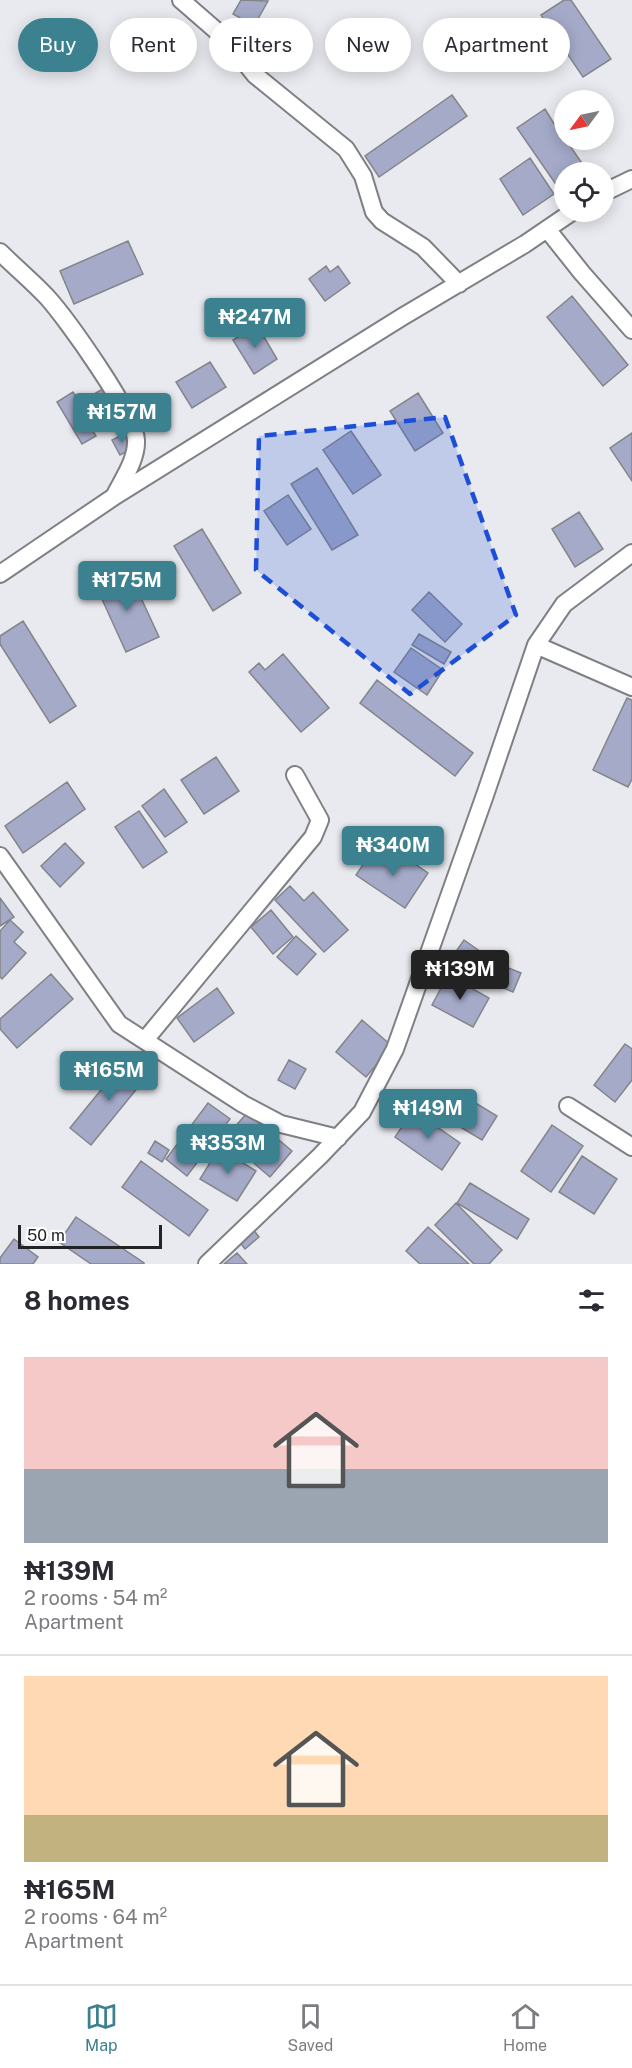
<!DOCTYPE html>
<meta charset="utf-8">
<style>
body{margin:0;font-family:"Public Sans",sans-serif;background:#f7f7f7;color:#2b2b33;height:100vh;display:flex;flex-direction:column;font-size:22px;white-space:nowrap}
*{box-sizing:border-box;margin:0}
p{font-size:20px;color:#7c7c81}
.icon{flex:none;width:33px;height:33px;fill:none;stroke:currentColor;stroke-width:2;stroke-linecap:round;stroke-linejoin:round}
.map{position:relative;height:1264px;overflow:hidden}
.side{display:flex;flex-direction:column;background:#fff;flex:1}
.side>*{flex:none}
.banner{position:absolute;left:18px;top:18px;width:597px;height:54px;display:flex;gap:12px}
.needle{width:39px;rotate:237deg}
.tools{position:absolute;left:554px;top:90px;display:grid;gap:12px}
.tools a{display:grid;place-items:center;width:60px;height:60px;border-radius:50%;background:#fff;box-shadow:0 3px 15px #0003;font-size:30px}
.scale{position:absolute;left:18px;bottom:15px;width:144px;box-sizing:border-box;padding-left:6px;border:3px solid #222325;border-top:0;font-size:16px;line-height:21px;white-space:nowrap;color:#222325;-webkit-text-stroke:4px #fff;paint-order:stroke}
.price{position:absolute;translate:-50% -51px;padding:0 14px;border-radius:6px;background:#3c818f;color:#fff;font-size:20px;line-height:39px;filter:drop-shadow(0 2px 3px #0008)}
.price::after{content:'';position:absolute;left:50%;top:36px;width:18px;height:14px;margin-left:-9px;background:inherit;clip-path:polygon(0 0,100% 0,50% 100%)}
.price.selected{background:#222;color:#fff}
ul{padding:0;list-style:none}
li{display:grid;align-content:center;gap:12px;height:318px;padding:0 24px}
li+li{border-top:2px solid #e1e1e2}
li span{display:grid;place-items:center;height:186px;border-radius:0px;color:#555}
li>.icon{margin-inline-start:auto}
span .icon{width:108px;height:108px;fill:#fffc;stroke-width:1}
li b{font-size:26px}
h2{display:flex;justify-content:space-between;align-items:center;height:72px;padding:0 24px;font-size:26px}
.tag{padding:0 21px;border-radius:27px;background:#fff;box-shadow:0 3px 15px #0003;font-size:21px;line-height:54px}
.tag.selected{background:#3c818f;color:#fff}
.menu{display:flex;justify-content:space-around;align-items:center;height:84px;border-top:2px solid #e1e1e2;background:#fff;font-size:16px;color:#7c7c81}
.menu a{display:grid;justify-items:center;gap:3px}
.menu .selected{color:#3c818f}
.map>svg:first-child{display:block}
.building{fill:#a4aac8;stroke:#84858a;stroke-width:1.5}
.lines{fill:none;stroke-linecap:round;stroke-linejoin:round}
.street-casing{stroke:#7f8085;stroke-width:20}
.street{stroke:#fff;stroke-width:16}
.marked{fill:#1d4ed8;fill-opacity:0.2;stroke:#1d4ed8;stroke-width:4.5;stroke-dasharray:12 8;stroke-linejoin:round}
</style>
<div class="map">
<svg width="632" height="1264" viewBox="0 0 632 1264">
<rect width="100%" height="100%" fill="#e9eaef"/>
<path class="building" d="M241,0L268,1L254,26L233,14Z
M564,0H571L611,59L583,77L541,15Z
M452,95L467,116L379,177L365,156Z
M545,109L564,140H566L588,172H564V196L517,128Z
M530,158L554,194L523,215L500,179Z
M128,241L143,274L74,304L60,271Z
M326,266L330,272L338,266L350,283L325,301L309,279Z
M572,296L628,365L603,386L547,317Z
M257,325L277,359L254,374L233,340Z
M210,362L226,387L192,408L176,382Z
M108,386L122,410L91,428L96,436L82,444L57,402L73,392L80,402Z
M418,393L443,433L415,451L390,411Z
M351,431L381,475L353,494L323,450Z
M632,433V481L610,448Z
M124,434L132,449L120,455L112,440Z
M317,468L358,535L332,550L291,484Z
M288,495L311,529L287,545L264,511Z
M579,512L603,549L575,567L552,529Z
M202,529L241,593L213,611L174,546Z
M129,572L159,637L126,652L96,586Z
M429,592L462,624L445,642L412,610Z
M23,621L76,706L50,723L0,644V636Z
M419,634L451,652L444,664L412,645Z
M411,648L443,670L427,695L394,672Z
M283,654L329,708L301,732L249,672L259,663L265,670Z
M377,680L473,753L455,776L360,703Z
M627,698L632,700V779L628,787L593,770Z
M216,757L239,791L204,814L181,780Z
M67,782L85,809L23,853L5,826Z
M164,789L187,822L165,837L142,806Z
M139,811L167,852L143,868L115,827Z
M65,843L84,863L60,887L41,866Z
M372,851L394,866L402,855L428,873L405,908L356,875Z
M290,886L304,901L313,892L348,930L324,952L275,900Z
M0,898L14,917L0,926Z
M271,910L293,937L273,954L251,927Z
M10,920L23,932L14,942L26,953L2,979L0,977V931Z
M296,936L316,954L297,975L277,957Z
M464,940L498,964L484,984L450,960Z
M506,967L521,973L513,992L499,986Z
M51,974L73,999L17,1048L0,1029V1019Z
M448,975L489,998L473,1027L432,1005Z
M217,988L234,1013L194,1042L177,1018Z
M362,1020L392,1046L366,1077L336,1052Z
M625,1044L632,1049V1080L615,1102L594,1085Z
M127,1058L148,1075L91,1145L70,1128Z
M289,1060L306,1069L295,1089L278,1080Z
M459,1093L497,1116L482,1140L445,1118Z
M208,1103L230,1119L187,1176L166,1159Z
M413,1110L460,1143L442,1170L395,1137Z
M247,1113L292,1151L270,1177L225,1138Z
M552,1125L583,1146L551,1192L521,1171Z
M155,1141L169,1150L162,1162L148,1153Z
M219,1148L256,1171L237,1201L200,1179Z
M582,1156L617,1179L594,1214L559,1192Z
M141,1161L208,1210L189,1236L122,1187Z
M470,1183L529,1219L517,1239L457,1203Z
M456,1203L502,1250L489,1264H474L435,1225Z
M76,1217L144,1263V1264H91L59,1242Z
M428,1227L469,1264H420L406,1251Z
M252,1228L259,1237L245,1249L238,1240Z
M14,1239L38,1257L33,1264H0V1258Z
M237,1253L247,1264H224Z"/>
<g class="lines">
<defs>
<path id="street" d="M181,0L227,40L255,75L346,149L363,176L374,212L382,221L423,247L459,284
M603,193L632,179
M547,229L582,273L632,330
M0,252C15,267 32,281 47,297C66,318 135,414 136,440C137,459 123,479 115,495
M0,574L115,496L402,317L525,244L572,212
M536,645L632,687
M0,856L119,1024L243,1104L281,1124L338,1138
M145,1040L313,837L320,820L295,775
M568,1106L632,1147
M207,1264L320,1156L362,1112L395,1049L485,795L536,645L564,604L632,553"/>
</defs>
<use href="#street" class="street-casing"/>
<use href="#street" class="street"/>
</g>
<path class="marked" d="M445,417L516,615L410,694L256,570L259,436Z"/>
</svg>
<div class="tools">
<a><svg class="needle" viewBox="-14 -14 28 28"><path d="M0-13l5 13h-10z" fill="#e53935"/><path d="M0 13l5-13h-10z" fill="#7c7c81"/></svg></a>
<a><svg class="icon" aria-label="locate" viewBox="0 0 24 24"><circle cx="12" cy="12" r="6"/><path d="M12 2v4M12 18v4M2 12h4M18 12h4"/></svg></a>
</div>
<div class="scale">50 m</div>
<b class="price" style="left:255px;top:349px">₦247M</b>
<b class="price" style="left:122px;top:444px">₦157M</b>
<b class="price" style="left:127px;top:612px">₦175M</b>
<b class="price" style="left:393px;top:877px">₦340M</b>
<b class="price selected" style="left:460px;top:1001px">₦139M</b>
<b class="price" style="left:109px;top:1102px">₦165M</b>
<b class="price" style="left:428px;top:1140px">₦149M</b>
<b class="price" style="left:228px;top:1175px">₦353M</b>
<div class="banner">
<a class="tag selected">Buy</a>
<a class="tag">Rent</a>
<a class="tag">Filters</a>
<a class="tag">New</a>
<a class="tag">Apartment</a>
</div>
</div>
<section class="side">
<h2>8 homes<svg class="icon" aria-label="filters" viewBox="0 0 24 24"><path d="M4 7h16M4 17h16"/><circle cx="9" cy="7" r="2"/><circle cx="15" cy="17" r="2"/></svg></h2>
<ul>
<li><span style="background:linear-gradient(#f6c9c9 60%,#9aa5b1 0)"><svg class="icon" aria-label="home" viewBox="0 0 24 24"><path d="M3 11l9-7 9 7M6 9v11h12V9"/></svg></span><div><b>₦139M</b><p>2 rooms · 54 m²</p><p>Apartment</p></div></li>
<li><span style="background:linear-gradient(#ffd9b3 75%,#c2b280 0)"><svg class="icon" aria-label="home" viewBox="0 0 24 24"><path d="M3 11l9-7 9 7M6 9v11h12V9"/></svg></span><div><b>₦165M</b><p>2 rooms · 64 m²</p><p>Apartment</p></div></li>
</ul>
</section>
<nav class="menu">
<a class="selected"><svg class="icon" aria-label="map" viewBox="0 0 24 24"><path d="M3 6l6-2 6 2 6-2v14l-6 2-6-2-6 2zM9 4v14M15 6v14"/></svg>Map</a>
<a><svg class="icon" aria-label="saved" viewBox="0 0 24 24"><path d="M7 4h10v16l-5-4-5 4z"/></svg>Saved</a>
<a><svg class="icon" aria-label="home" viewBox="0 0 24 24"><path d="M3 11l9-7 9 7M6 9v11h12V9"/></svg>Home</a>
</nav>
